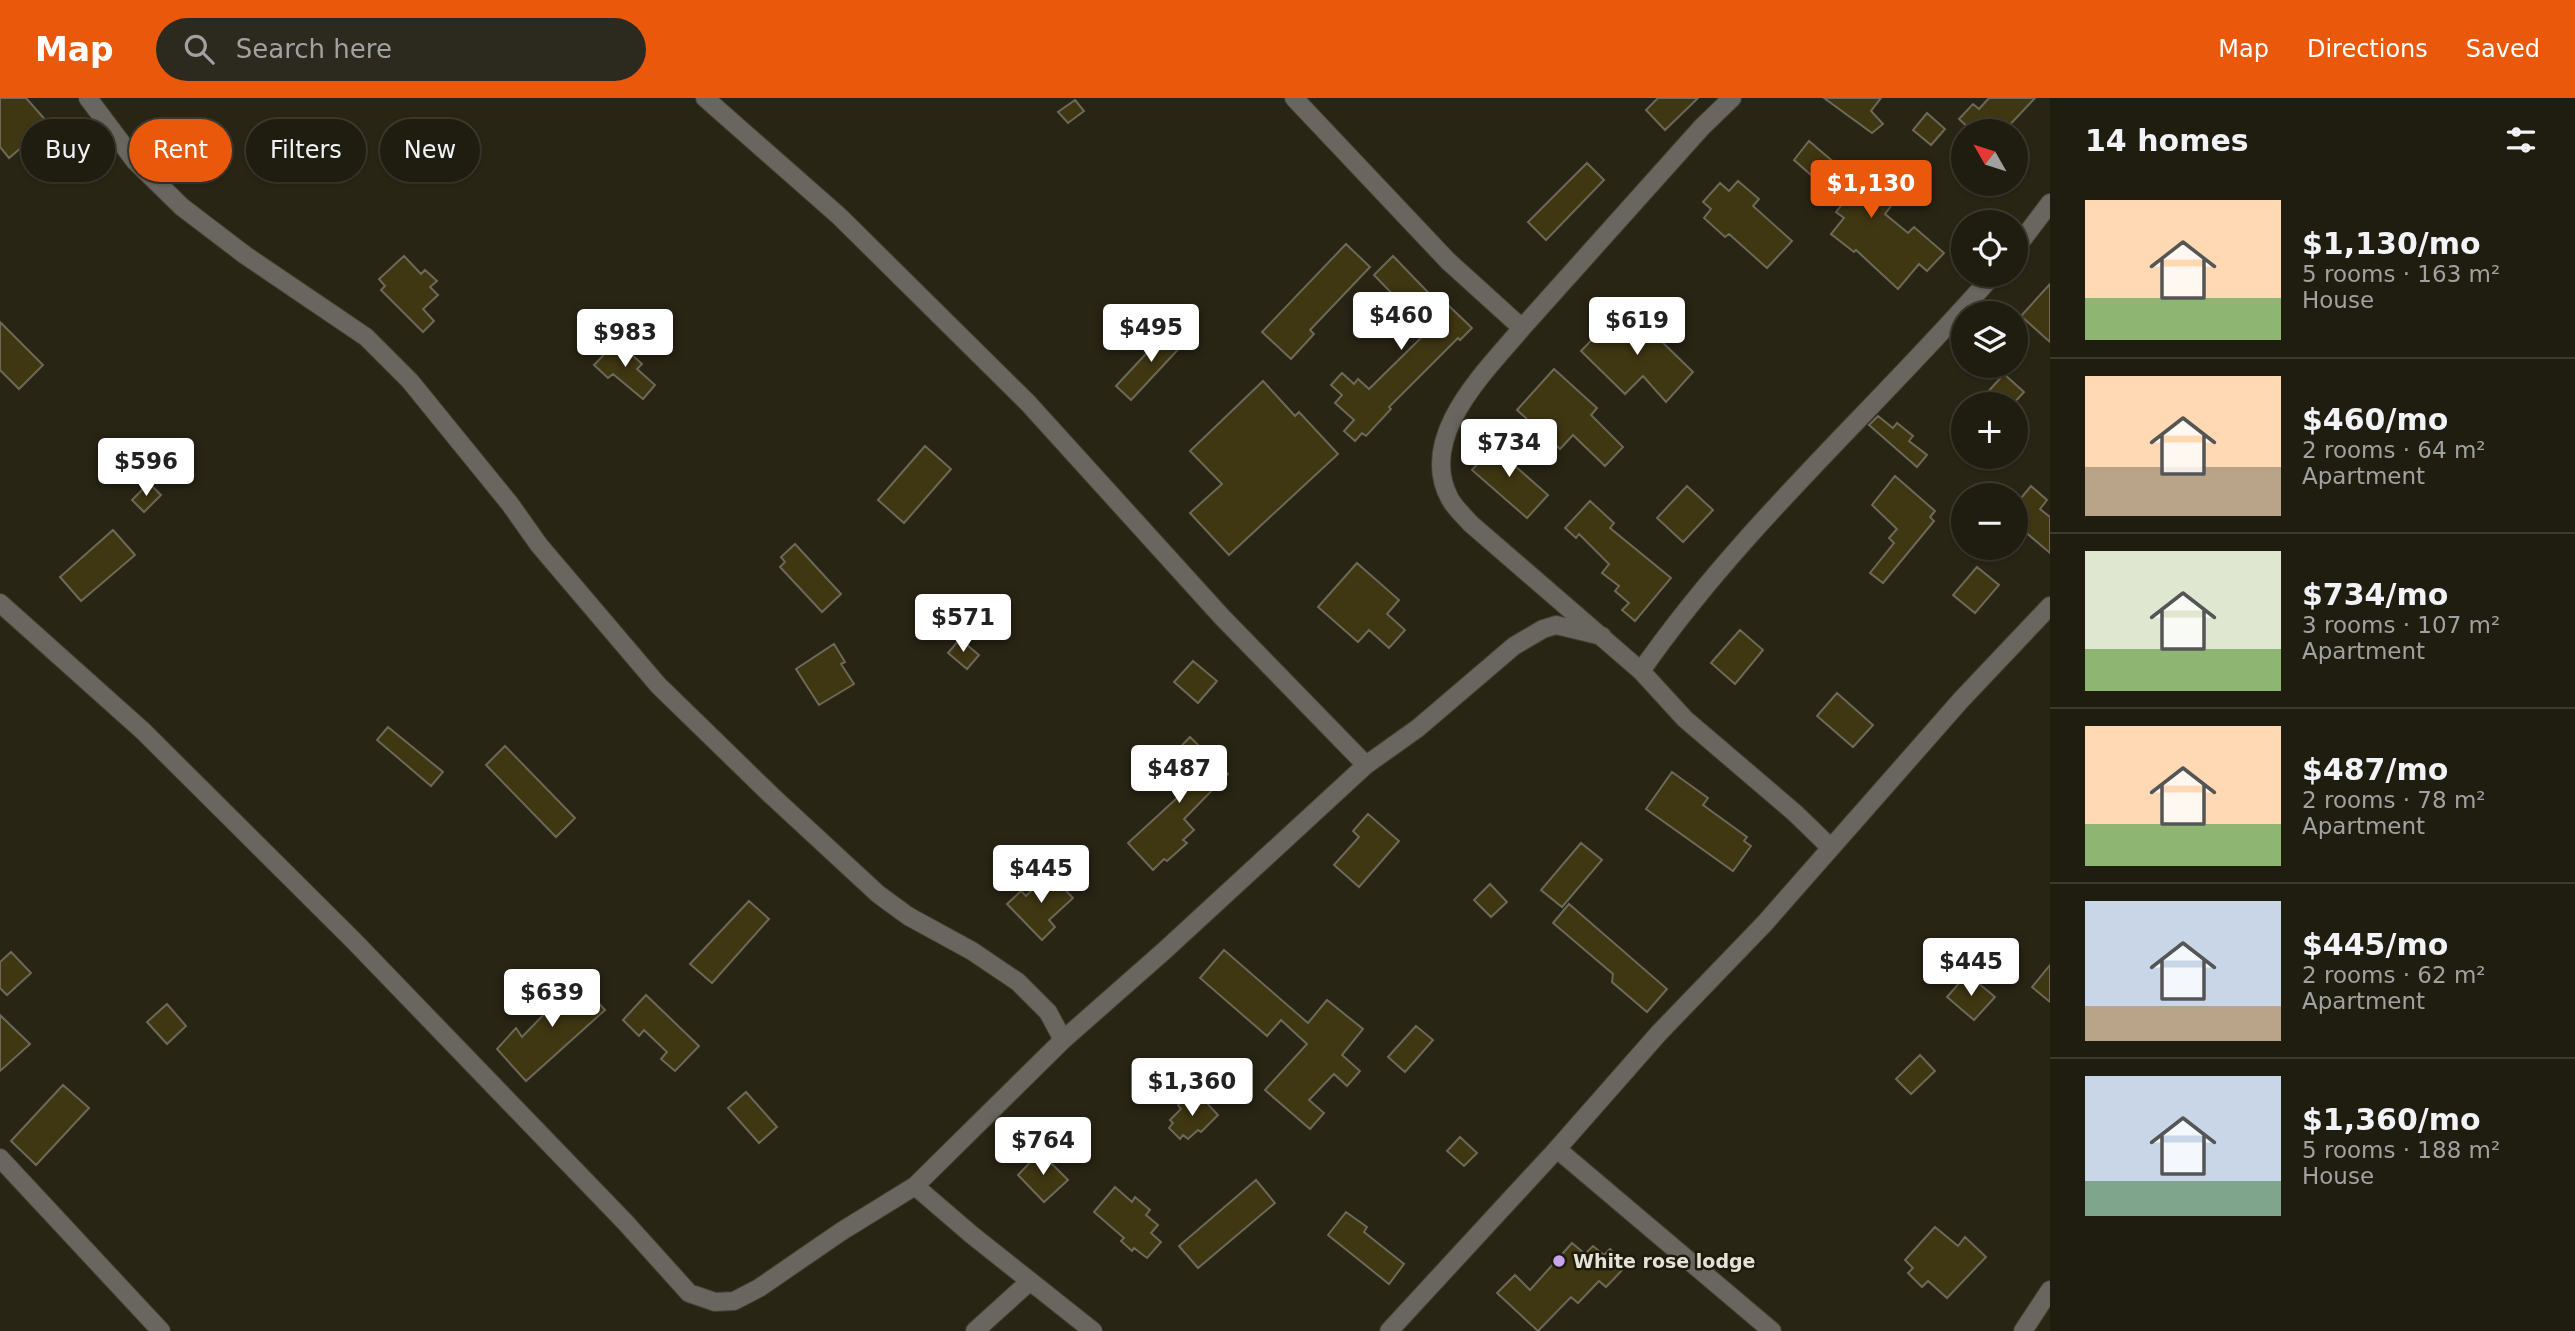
<!DOCTYPE html>
<meta charset="utf-8">
<style>
body{margin:0;font-family:"DejaVu Sans",sans-serif;background:#2c291e;color:#f1f3f6;height:100vh;display:flex;flex-direction:column;font-size:26px;white-space:nowrap}
*{box-sizing:border-box;margin:0}
p{font-size:23px;color:#a1a19f}
.icon{flex:none;width:38px;height:38px;fill:none;stroke:currentColor;stroke-width:2;stroke-linecap:round;stroke-linejoin:round}
.map{position:relative;flex:1;overflow:hidden}
.side{display:flex;flex-direction:column;background:#1f1c10;width:525px}
.side>*{flex:none}
.banner{position:absolute;left:21px;top:21px;width:665px;height:63px;display:flex;gap:14px}
.needle{width:46px;rotate:309deg}
.buttons{position:absolute;left:1951px;top:21px;display:grid;gap:14px}
.buttons a{display:grid;place-items:center;width:77px;height:77px;border-radius:50%;background:#1f1c10;box-shadow:0 2px 5px #0004,0 0 0 2px #3c3a30;font-size:35px}
.price{position:absolute;translate:-50% -60px;padding:0 16px;border-radius:7px;background:#fff;color:#222;font-size:23px;line-height:46px;filter:drop-shadow(0 2px 4px #0008)}
.price::after{content:'';position:absolute;left:50%;top:42px;width:21px;height:16px;margin-left:-10px;background:inherit;clip-path:polygon(0 0,100% 0,50% 100%)}
.price.selected{background:#ea580c;color:#fff}
ul{padding:0;list-style:none}
li{display:flex;align-items:center;gap:21px;height:175px;padding:0 35px}
li+li{border-top:2px solid #3c3a30}
li span{display:grid;place-items:center;flex:none;width:196px;height:140px;border-radius:0px;color:#555}
li>.icon{margin-inline-start:auto}
span .icon{width:84px;height:84px;fill:#fffc;stroke-width:1}
li b{font-size:30px}
h2{display:flex;justify-content:space-between;align-items:center;height:84px;padding:0 35px;font-size:30px}
.pill{padding:0 24px;border-radius:32px;background:#1f1c10;box-shadow:0 2px 5px #0004,0 0 0 2px #3c3a30;font-size:24px;line-height:63px}
.pill.selected{background:#ea580c;color:#fff}
header{display:flex;align-items:center;gap:42px;box-sizing:border-box;height:98px;padding:0 35px;background:#ea580c;color:#fff}
header strong{font-size:33px}
nav{display:flex;gap:38px;margin-inline-start:auto;font-size:24px}
.search{width:490px;height:63px;background:#2c291e;display:flex;align-items:center;gap:18px;box-sizing:border-box;padding:0 24px;border-radius:38px;color:#a1a19f;font-size:26px}
main{display:flex;flex:1;min-height:0}
.map>svg:first-child{display:block}
.building{fill:#3f3612;stroke:#6d6857;stroke-width:2}
.lines{fill:none;stroke-linecap:round;stroke-linejoin:round}
.minor-casing{stroke:#433f30;stroke-width:20}
.minor{stroke:#68665e;stroke-width:18}
.poi-dot{fill:#c8a5ee;stroke:#1f1b0c;stroke-width:2.5}
.labels{text-anchor:middle;stroke-width:5;stroke-linejoin:round;paint-order:stroke}
.poi-label{font-size:19px;font-weight:bold;fill:#e4e2d8;stroke:#1f1b0c;text-anchor:start}
</style>
<header>
<strong>Map</strong>
<div class="search"><svg class="icon" aria-label="search" viewBox="0 0 24 24"><circle cx="10" cy="10" r="6"/><path d="M15 15l6 6"/></svg>Search here</div>
<nav><a>Map</a><a>Directions</a><a>Saved</a></nav>
</header>
<main>
<div class="map">
<svg width="2050" height="1233" viewBox="0 0 2050 1233">
<rect width="100%" height="100%" fill="#292515"/>
<path class="building" d="M0,0H26L49,26L9,60L0,49Z
M1658,0H1698L1665,32L1646,12Z
M1824,0H1881L1871,13L1883,26L1872,35Z
M1989,0H2035L2004,33H1972L1959,21L1973,6L1979,11Z
M1075,2L1084,13L1068,25L1058,14Z
M1927,15L1945,31L1931,47L1913,32Z
M1809,43L1864,90L1876,77L1900,96L1885,116L1908,135L1914,129L1944,155L1927,173L1919,166L1898,191L1856,152L1854,154L1831,136L1844,120L1836,114L1843,105L1794,62Z
M1587,65L1604,82L1546,142L1528,124Z
M1738,83L1759,101L1753,108L1792,143L1767,170L1729,136L1725,139L1704,120L1711,111L1703,104L1720,85L1729,93Z
M1346,146L1370,169L1310,232L1314,236L1291,261L1262,234Z
M404,158L421,176L425,172L437,183L430,189L438,197L423,211L434,223L423,234L381,192L385,188L379,181Z
M1393,158L1445,212L1449,208L1472,230L1460,242L1458,240L1389,309L1391,311L1366,338L1362,335L1355,343L1344,333L1354,322L1335,305L1342,297L1331,287L1342,275L1354,286L1358,281L1369,291L1428,233L1374,177Z
M2050,186V244L2021,218Z
M1634,210L1658,232L1654,236L1693,274L1666,304L1643,278L1625,296L1581,253L1606,227L1613,233Z
M0,224L43,267L19,291L0,272Z
M1170,230L1185,244L1131,302L1116,288Z
M617,243L642,266L637,271L655,287L643,301L613,276L608,280L594,267Z
M1554,271L1597,310L1591,317L1623,349L1605,368L1573,337L1560,351L1517,312Z
M2004,276L2024,294L2013,306H1977Z
M1263,283L1295,318L1299,314L1338,356L1229,457L1190,415L1222,386L1190,353Z
M1878,318L1893,330L1897,325L1913,338L1909,343L1927,357L1917,369L1869,327Z
M1501,339L1515,351L1506,360L1548,397L1527,420L1472,372Z
M925,348L951,371L904,425L878,402Z
M1895,378L1935,413L1930,419L1934,423L1883,485L1870,475L1894,445L1889,440L1897,431L1872,407Z
M149,385L161,397L144,414L132,402Z
M1687,388L1713,412L1683,444L1657,420Z
M2031,388L2047,402L2040,411L2050,419V455L2016,426V406Z
M1590,403L1614,425L1610,430L1671,480L1635,523L1622,512L1629,505L1615,493L1619,488L1602,475L1609,466L1579,436L1576,440L1565,430Z
M113,432L135,457L81,503L60,479Z
M795,446L841,496L822,514L780,469L785,464L781,459Z
M1357,465L1399,502L1387,516L1405,532L1389,550L1369,532L1358,544L1318,509Z
M1977,469L1999,487L1975,515L1953,497Z
M1740,532L1763,552L1735,586L1711,565Z
M960,541L979,557L967,571L948,555Z
M834,546L845,564L841,566L854,586L819,607L796,571Z
M1193,563L1217,583L1198,605L1174,584Z
M1837,595L1873,627L1853,649L1817,618Z
M388,629L443,674L431,688L377,642Z
M1190,639L1228,676L1184,721L1194,732L1183,742L1187,745L1167,763L1164,761L1153,772L1128,745L1189,689L1164,666Z
M505,648L575,720L556,739L486,667Z
M1672,674L1708,700L1703,707L1747,739L1744,743L1751,748L1733,773L1646,711Z
M1368,716L1399,743L1359,789L1334,767L1359,739L1353,733Z
M1581,745L1602,762L1562,809L1541,792Z
M1049,775L1073,800L1049,822L1055,829L1042,842L1007,806L1021,793L1026,798Z
M1490,786L1507,804L1491,819L1474,802Z
M749,803L769,821L712,885L690,866Z
M1569,806L1667,891L1647,914L1612,884L1613,876L1553,825Z
M1224,852L1308,925L1327,902L1363,931L1342,957L1360,973L1347,988L1334,976L1309,1002L1324,1015L1310,1031L1265,992L1307,946L1281,922L1267,938L1200,880Z
M11,854L31,875L7,897L0,890V864Z
M2050,867V904L2032,889Z
M572,876L605,912L526,983L497,951L516,930L522,939L555,905L549,898Z
M1971,879L1995,899L1974,922L1947,899L1961,883L1966,887Z
M646,897L699,948L675,973L661,961L667,954L644,932L639,938L623,922Z
M167,906L186,928L167,946L147,924Z
M0,917L30,946L0,973Z
M1416,928L1433,942L1405,974L1388,959Z
M1920,957L1935,973L1911,996L1896,981Z
M63,987L89,1010L36,1067L11,1043Z
M746,994L777,1029L759,1045L728,1010Z
M1189,996L1200,1006L1205,1003L1218,1017L1201,1034L1198,1032L1188,1041L1183,1037L1180,1041L1169,1030L1173,1025L1170,1022L1181,1011L1178,1007Z
M1460,1039L1477,1055L1464,1068L1447,1053Z
M1040,1054L1068,1082L1044,1104L1018,1077Z
M1256,1082L1275,1105L1198,1170L1179,1148Z
M1115,1089L1132,1104L1135,1099L1150,1112L1146,1117L1158,1127L1151,1135L1161,1144L1147,1160L1134,1150L1132,1153L1121,1143L1124,1140L1094,1114Z
M1346,1114L1367,1129L1364,1134L1404,1166L1389,1186L1328,1137Z
M1935,1129L1958,1148L1965,1139L1986,1159L1947,1200L1928,1183L1922,1189L1908,1175L1913,1170L1905,1162Z
M1572,1145L1585,1156L1593,1148L1604,1157L1610,1151L1627,1167L1606,1189L1599,1183L1578,1205L1571,1199L1538,1233L1497,1195L1515,1177L1530,1192Z"/>
<g class="lines">
<defs>
<path id="minor" d="M88,0L135,63L182,109L245,157L366,239L410,283L510,406L539,447L658,587L771,697L878,796L908,818L972,853L1018,884L1048,914L1063,942
M705,0L839,118L1028,305L1222,519L1366,667
M1294,0L1448,163L1522,230C1486,273 1416,339 1450,401C1455,410 1464,418 1471,426L1641,573L1685,621L1795,715L1830,749
M2016,150L2050,105
M1522,230L1702,29L1732,0
M0,505L143,633L354,843L625,1124L689,1195L715,1204L734,1203L759,1190L842,1133L915,1088L1063,942L1164,853L1366,667L1418,630L1514,548L1543,531L1556,527L1602,538
M1641,573C1742,428 1877,310 1993,177
M1557,1051L1772,1233
M0,1060L161,1233
M915,1088L972,1137L1093,1233
M975,1233L1029,1184
M1389,1233L1557,1051L1659,935L1765,825L1961,602L2050,508
M2023,1233L2050,1192"/>
</defs>
<use href="#minor" class="minor-casing"/>
<use href="#minor" class="minor"/>
</g>
<circle class="poi-dot" cx="1559" cy="1163" r="7"/>
<g class="labels">
<g class="poi-label">
<text x="1573" y="1170">White rose lodge</text>
</g>
</g>
</svg>
<div class="buttons">
<a><svg class="needle" viewBox="-14 -14 28 28"><path d="M0-13l5 13h-10z" fill="#e53935"/><path d="M0 13l5-13h-10z" fill="#a1a19f"/></svg></a>
<a><svg class="icon" aria-label="locate" viewBox="0 0 24 24"><circle cx="12" cy="12" r="6"/><path d="M12 2v4M12 18v4M2 12h4M18 12h4"/></svg></a>
<a><svg class="icon" aria-label="layers" viewBox="0 0 24 24"><path d="M12 4l9 5-9 5-9-5zM3 14l9 5 9-5"/></svg></a>
<a>+</a>
<a>−</a>
</div>
<b class="price selected" style="left:1871px;top:122px">$1,130</b>
<b class="price" style="left:1401px;top:254px">$460</b>
<b class="price" style="left:1637px;top:259px">$619</b>
<b class="price" style="left:1151px;top:266px">$495</b>
<b class="price" style="left:625px;top:271px">$983</b>
<b class="price" style="left:1509px;top:381px">$734</b>
<b class="price" style="left:146px;top:400px">$596</b>
<b class="price" style="left:963px;top:556px">$571</b>
<b class="price" style="left:1179px;top:707px">$487</b>
<b class="price" style="left:1041px;top:807px">$445</b>
<b class="price" style="left:1971px;top:900px">$445</b>
<b class="price" style="left:552px;top:931px">$639</b>
<b class="price" style="left:1192px;top:1020px">$1,360</b>
<b class="price" style="left:1043px;top:1079px">$764</b>
<div class="banner">
<a class="pill">Buy</a>
<a class="pill selected">Rent</a>
<a class="pill">Filters</a>
<a class="pill">New</a>
</div>
</div>
<section class="side">
<h2>14 homes<svg class="icon" aria-label="filters" viewBox="0 0 24 24"><path d="M4 7h16M4 17h16"/><circle cx="9" cy="7" r="2"/><circle cx="15" cy="17" r="2"/></svg></h2>
<ul>
<li><span style="background:linear-gradient(#ffd9b3 70%,#8fb573 0)"><svg class="icon" aria-label="home" viewBox="0 0 24 24"><path d="M3 11l9-7 9 7M6 9v11h12V9"/></svg></span><div><b>$1,130/mo</b><p>5 rooms · 163 m²</p><p>House</p></div></li>
<li><span style="background:linear-gradient(#ffd9b3 65%,#b9a48a 0)"><svg class="icon" aria-label="home" viewBox="0 0 24 24"><path d="M3 11l9-7 9 7M6 9v11h12V9"/></svg></span><div><b>$460/mo</b><p>2 rooms · 64 m²</p><p>Apartment</p></div></li>
<li><span style="background:linear-gradient(#dfe7d0 70%,#8fb573 0)"><svg class="icon" aria-label="home" viewBox="0 0 24 24"><path d="M3 11l9-7 9 7M6 9v11h12V9"/></svg></span><div><b>$734/mo</b><p>3 rooms · 107 m²</p><p>Apartment</p></div></li>
<li><span style="background:linear-gradient(#ffd9b3 70%,#8fb573 0)"><svg class="icon" aria-label="home" viewBox="0 0 24 24"><path d="M3 11l9-7 9 7M6 9v11h12V9"/></svg></span><div><b>$487/mo</b><p>2 rooms · 78 m²</p><p>Apartment</p></div></li>
<li><span style="background:linear-gradient(#c9d6e8 75%,#b9a48a 0)"><svg class="icon" aria-label="home" viewBox="0 0 24 24"><path d="M3 11l9-7 9 7M6 9v11h12V9"/></svg></span><div><b>$445/mo</b><p>2 rooms · 62 m²</p><p>Apartment</p></div></li>
<li><span style="background:linear-gradient(#c9d6e8 75%,#7fa58c 0)"><svg class="icon" aria-label="home" viewBox="0 0 24 24"><path d="M3 11l9-7 9 7M6 9v11h12V9"/></svg></span><div><b>$1,360/mo</b><p>5 rooms · 188 m²</p><p>House</p></div></li>
</ul>
</section>
</main>
